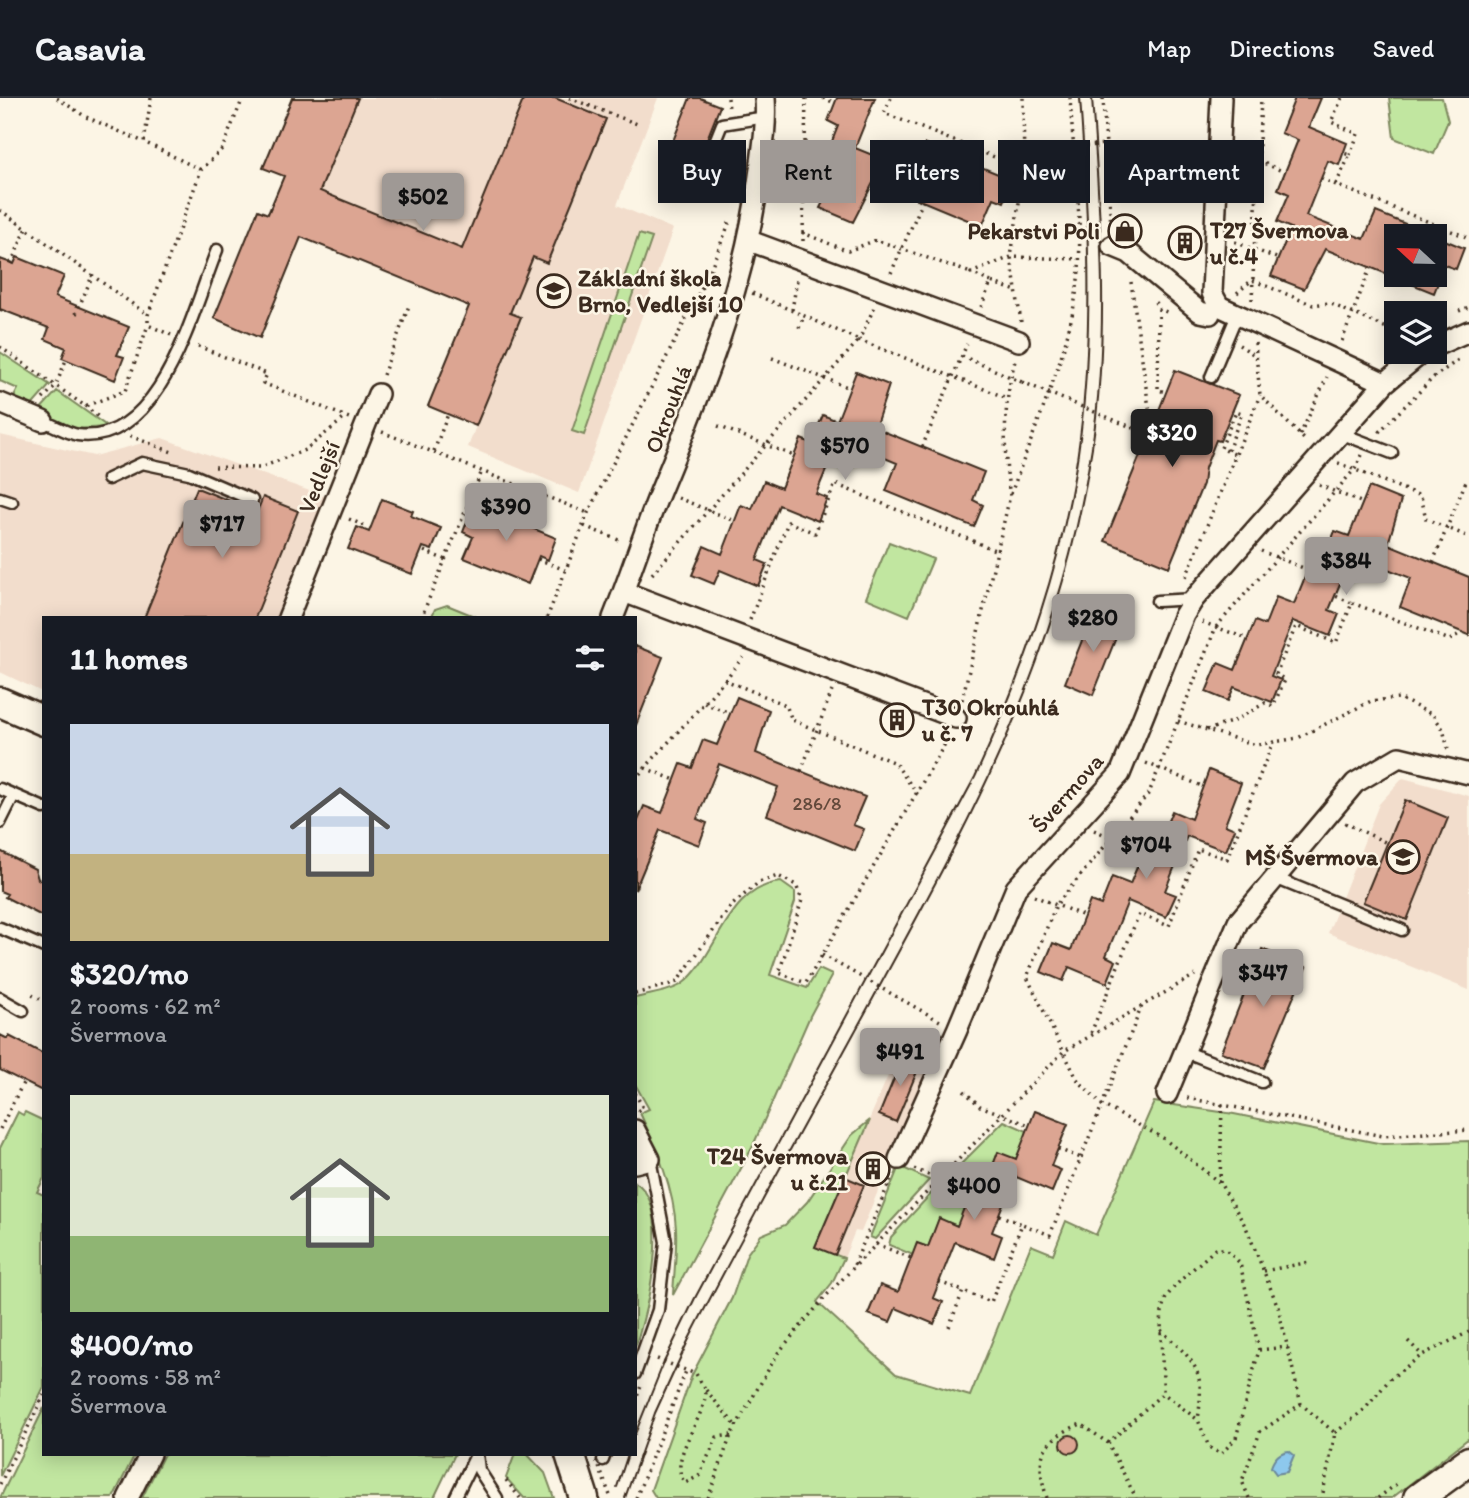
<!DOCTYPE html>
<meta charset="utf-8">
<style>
body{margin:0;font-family:Itim,sans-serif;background:#20242c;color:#f1f3f6;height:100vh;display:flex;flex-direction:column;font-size:26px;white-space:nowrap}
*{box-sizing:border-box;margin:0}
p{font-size:23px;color:#9ea1a6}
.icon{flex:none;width:38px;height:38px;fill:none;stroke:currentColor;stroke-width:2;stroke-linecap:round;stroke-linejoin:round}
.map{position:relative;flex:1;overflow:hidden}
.drawer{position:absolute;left:42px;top:518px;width:595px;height:840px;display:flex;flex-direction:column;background:#171b24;border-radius:0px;box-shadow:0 4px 18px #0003}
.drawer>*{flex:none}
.hud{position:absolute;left:658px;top:42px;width:665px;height:63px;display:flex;gap:14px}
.needle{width:46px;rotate:292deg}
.buttons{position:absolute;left:1384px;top:126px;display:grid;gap:14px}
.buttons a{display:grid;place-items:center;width:63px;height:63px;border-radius:0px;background:#171b24;box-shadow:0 4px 18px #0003;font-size:35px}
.price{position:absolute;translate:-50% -60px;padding:0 16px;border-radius:7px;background:#9f9995;color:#111;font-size:23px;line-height:46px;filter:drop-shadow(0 2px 4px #0008)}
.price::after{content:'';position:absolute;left:50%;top:42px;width:21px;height:16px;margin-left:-10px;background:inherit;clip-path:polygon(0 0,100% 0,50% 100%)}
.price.current{background:#222;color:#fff}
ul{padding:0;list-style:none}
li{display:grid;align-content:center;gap:14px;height:371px;padding:0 28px}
li span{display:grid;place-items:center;height:217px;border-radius:0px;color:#555}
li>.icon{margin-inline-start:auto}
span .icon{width:126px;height:126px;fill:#fffc;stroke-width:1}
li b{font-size:30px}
h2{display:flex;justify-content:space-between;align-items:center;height:84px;padding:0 28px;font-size:30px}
.tag{padding:0 24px;border-radius:0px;background:#171b24;box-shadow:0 4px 18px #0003;font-size:24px;line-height:63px}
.tag.current{background:#9f9995;color:#111}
header{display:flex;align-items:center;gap:42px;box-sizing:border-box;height:98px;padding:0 35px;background:#171b24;border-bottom:2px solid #363941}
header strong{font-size:33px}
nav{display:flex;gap:38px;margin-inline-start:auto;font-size:24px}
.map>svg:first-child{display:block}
.built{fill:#f2ddcc}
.green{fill:#c1e6a0;stroke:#7e885f;stroke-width:2}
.water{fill:#8dc8ed;stroke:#6c899a;stroke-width:2}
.building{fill:#dca592;stroke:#3b2a1e;stroke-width:2}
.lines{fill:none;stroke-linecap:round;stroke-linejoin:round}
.lane-casing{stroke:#3b2a1e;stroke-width:15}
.street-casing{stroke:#3b2a1e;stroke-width:24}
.secondary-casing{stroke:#3b2a1e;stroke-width:33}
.path{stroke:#3b2a1e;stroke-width:3.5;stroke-dasharray:2 5;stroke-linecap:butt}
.lane{stroke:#fcf5e5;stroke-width:10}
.street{stroke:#fcf5e5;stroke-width:19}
.secondary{stroke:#fcf5e5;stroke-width:28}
.tram{stroke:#3b2a1e;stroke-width:2}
.path-bridge{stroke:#3b2a1e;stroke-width:3.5;stroke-dasharray:2 5;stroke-linecap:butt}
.labels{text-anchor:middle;stroke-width:5;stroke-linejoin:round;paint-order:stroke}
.number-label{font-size:19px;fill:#63493b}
.poi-label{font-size:23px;font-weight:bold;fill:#3b2a1e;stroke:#fcf5e5;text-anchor:start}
.street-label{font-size:23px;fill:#3b2a1e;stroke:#fcf5e5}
</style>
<header>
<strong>Casavia</strong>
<nav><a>Map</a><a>Directions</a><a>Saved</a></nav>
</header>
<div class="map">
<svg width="1469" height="1400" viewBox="0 0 1469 1400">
<rect width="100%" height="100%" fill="#fcf5e5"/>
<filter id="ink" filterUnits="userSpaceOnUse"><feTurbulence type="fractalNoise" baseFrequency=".0143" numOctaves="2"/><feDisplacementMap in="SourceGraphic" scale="14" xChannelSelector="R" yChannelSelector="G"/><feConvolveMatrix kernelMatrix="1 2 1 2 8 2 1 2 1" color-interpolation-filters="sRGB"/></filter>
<g filter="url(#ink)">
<path class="built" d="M292,0H658L617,107L673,131L579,395L468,349L476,328L428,308L472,200L301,139L260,240L214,220L258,112L269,116L284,79L263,70Z
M0,337L94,358L162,340L346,406L300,520H44V595L0,574Z
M1403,680L1469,698V892L1328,835L1379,706Z
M902,945L934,958L861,1134L855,1133L844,1160L815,1149Z"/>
<path class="green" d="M1389,0H1442L1448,23L1434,56L1394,40Z
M639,136L652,140L584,337L572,333Z
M0,254L50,287L29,311L12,303L18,291L0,283Z
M57,293L108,329L73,331L37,315Z
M889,444L933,461L909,518L866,500Z
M447,507L479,520H431L435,511Z
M781,784L795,794V804L770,877L807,890L819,871L832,877L810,918L752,1050L673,1197C674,1175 677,1153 676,1131C674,1090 657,1052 640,1015L649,1011L635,986V900C649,896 671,894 682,886C717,861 726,789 781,784Z
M1154,1004L1234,1016L1383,1046L1469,1043V1340L1392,1400H656L651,1392L692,1277L732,1200L747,1156L761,1137L785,1127L807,1104L852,1037L870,1022L815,1149L844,1160L832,1185L817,1204L896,1276L970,1298L1031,1147L1053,1156L1066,1123L1096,1137Z
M18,1014L23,1017L25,1014L44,1023V1080L37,1094L44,1097V1289L0,1378V1050Z
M1004,1023L1027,1033L1019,1063L998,1055L987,1083L976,1079L972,1090L951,1082L953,1074Z
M899,1068L929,1082L875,1141L870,1139Z
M635,1084C674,1108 647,1214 635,1249Z
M939,1087L968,1099L960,1129L939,1121L928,1149L917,1145L913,1157L889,1147L891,1139Z
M44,1310V1356H135L113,1400H0Z
M164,1356H455L434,1400H142Z
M515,1356H527L545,1375L554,1400H524L506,1380Z"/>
<path class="water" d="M1289,1353L1294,1357L1287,1374L1276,1376L1271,1369C1274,1360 1279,1354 1289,1353Z"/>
<path class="building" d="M292,0H358L320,93L462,151L524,0H555L606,21L547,165L533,159L510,215L521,219L476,328L428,308L469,208L301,139L260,240L214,220L258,112L268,116L284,78L263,70Z
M690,0H700L720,8L687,92L658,81Z
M837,0H875L855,50L914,74L925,46L1013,82L1004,104L994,100L982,128L874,83L853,124L820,110L827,96L820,93L833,59L827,56L838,28L828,23Z
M1295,0H1321L1309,29L1347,45L1339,67L1328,63L1306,118L1364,141L1376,114L1435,138H1396V177H1441L1434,195L1325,151L1304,191L1271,178L1291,130L1277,124L1289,96L1278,91L1298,42L1281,35Z
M1435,138L1464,150L1456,171L1435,164Z
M17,159L64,178L55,199L129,229L117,257L124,259L115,282L62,260L66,250L45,241L49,230L0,211V161L14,166Z
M1175,272L1239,297L1220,343L1216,342L1205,370L1203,386L1169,469L1105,443L1141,355L1145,357L1161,319L1157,317Z
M856,274L889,287L875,330L984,374L973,402L983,407L974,429L886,393L897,365L839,341L816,396L827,400L818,423L779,407L757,462L767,466L758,488L720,472L714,486L692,477L704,448L722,456L741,407L752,411L764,383L781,390L801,341L811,345L823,317L837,323Z
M1369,389L1401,402L1388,446L1469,479V537L1400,509L1411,480L1352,457L1329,512L1339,516L1330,538L1293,523L1271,578L1281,582L1272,604L1234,589L1228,603L1206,594L1218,565L1235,572L1255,523L1265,527L1276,499L1294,506L1314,457L1324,461L1335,433L1349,438Z
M197,390L257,414L263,399L298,413L255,520H144Z
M382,401L413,413L411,418L441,430L432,452L423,449L412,476L348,451L357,429L369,434Z
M474,406L496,415L498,410L529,423L527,428L556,440L548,462L539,458L528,486L464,460L473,439L463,434Z
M1093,515L1121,527L1093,597L1065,585Z
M635,548L663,559L636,627L635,626Z
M737,599L769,612L756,655L865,699L853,727L864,731L855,753L767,717L778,689L719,666L697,721L707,725L699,747L660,732L635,792V730L644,708L662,715L681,666L692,670L703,642L717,647Z
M1209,672L1241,685L1225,727L1235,731L1226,753L1187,738L1165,793L1176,797L1166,819L1128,803L1106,858L1116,863L1107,885L1069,869L1063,883L1041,874L1053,845L1071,852L1090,803L1101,807L1112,779L1130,786L1150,738L1160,742L1172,713L1191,721Z
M1405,702L1448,720L1407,822L1363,804Z
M0,753L35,771L38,781L44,784V819L5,799L7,796L0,793Z
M1262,851L1306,869L1264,970L1221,954Z
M0,937L8,941L9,938L44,956V994L0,972Z
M904,956L921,964L896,1024L879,1017Z
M1035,1013L1068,1026L1051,1068L1061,1072L1052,1094L1014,1078L992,1134L1002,1138L994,1160L955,1144L933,1200L943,1204L934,1226L896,1210L890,1224L868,1216L880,1187L898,1194L917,1145L928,1149L939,1120L957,1128L976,1079L987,1083L998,1054L1016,1061Z
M845,1079L864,1087L835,1157L815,1149Z
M1061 1346a9 9 0 1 1 18 0a9 9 0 1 1-18 0Z"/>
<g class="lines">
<defs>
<path id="lane" d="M704,71L722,26L766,19
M1211,279L1237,217
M43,323C54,327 67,335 78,337C161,348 193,211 217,152
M1340,335L1392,355
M108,381L142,365L189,375L252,402
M0,400L12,404
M1157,503L1194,501
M0,691L44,710
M0,725L14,697
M1275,780L1402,832
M0,830L44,849
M0,900L23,913
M1184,953L1262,984
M635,1276L658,1212L666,1144L650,1061
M477,1356L479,1372L497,1400
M603,1362L605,1356
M455,1400L476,1357"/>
<path id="street" d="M1221,0L1212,195L1219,208L1385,285
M750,143L1019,243
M1112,148L1129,155L1200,214L1210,216
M1435,248L1469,233
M0,305L43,323
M624,494L956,620
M288,520L378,296
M613,520C630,478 643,436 660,394C702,293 743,194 758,85C762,56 767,29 765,0
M1167,996L1238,824L1355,685L1399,659L1469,676
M635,1032L650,1061L635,1065
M899,1061L957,932L1016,790L1120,676L1184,517L1194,501L1385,285L1423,254
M128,1400L150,1356"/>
<path id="secondary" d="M0,604L44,623
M570,1356L584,1400
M1418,1400L1469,1363"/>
</defs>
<use href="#lane" class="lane-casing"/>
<use href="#street" class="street-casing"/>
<use href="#secondary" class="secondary-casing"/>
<path class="path" d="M57,0L86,19L144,44
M151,0L144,44L201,72
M569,0L640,27
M728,0L729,12
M823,0L835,5
M891,0L884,15L1024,71
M1103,0L1111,128
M1342,0L1331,24L1358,36L1350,57
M732,44L735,92
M1072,50L1105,46
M1239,55L1285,74
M778,71L821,89
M1321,81L1469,140
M1336,86L1350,57L1343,55
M0,112L148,217
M803,135L806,0
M1441,140L1445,130
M803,143V135L848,153L876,142L971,175
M1235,144L1279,161
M11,165L27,130
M891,175L923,103
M991,184L971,175L1011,159L1079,161
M1131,184L1153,338
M1237,195L1252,182L1313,207L1329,205L1396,234
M1252,202L1261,0
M1155,204L1159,211L1169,215
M981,209L991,184L1016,193
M874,210L859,242L1007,300
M1159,211L1158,292L1166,294
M792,212L797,182
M0,213L1,211
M1459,213L1469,209
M76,216L93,176
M1021,224L1011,159L1024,71L1023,0
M799,230L804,218
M171,237L148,227V217L201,72L222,51L243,0
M1342,243L1370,170
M1255,245L1260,297L1306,343
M1239,247L1256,258
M198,248L267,276L263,285L349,320
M0,249L85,308L125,293L148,227
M962,258L1022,284
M772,260L850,290
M383,277L410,205
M43,301L56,287L66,262
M85,308L100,320
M718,328L794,358
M382,334L588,415
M1379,334L1434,279L1461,260
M1300,337L1327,279
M130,338L172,354
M922,349L967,246
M434,353L448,316
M1227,353L1221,350L1236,313L1233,312
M1234,356L1228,353L1242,315L1236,313
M1338,365L1421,398L1426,421L1469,439
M215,369L260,370L305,352L346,319
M1319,387L1363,405
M1011,396C1036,324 1073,249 1079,171C1082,118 1073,54 1070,0
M678,400L735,423
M349,421L367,429
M584,428L621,443
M424,453L446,462
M1261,453L1308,472
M538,461L565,472
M1433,464L1466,383
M652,476L859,242L752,195
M1186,479L1260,297
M1352,505L1450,542L1459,536
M421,520L482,373
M547,520L588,415L708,177L730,123
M750,522L788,424L815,435L835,386L997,453
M1202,524L1248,541
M725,582L743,559
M962,602L1010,398C1003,354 1003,306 1015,263
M704,605L730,615
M1178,623L1256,647L1298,640L1371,603L1399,600L1433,617L1443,631L1448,651
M1207,632L1234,623L1265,605L1273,608L1285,582L1276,576L1296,528L1336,545L1352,505L1335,498
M1146,665L1202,688
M645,670L675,682
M801,673L832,593
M635,681L725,582L786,607L792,622L895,665L918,697
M1345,725L1387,745
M1094,732L1143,753
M1034,798L1084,818
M822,857L940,923
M1231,888L1245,894
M635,896L677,884L730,809L759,784L778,778L796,787L802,802L779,875L806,885L949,639
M32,897L44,903
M1091,935L1139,816L1169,828L1198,751L1227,761L1273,644
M964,993L980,1008L1029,1027
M635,995L643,1010L637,1013
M1187,1000L1383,1038L1469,1032
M0,1031L24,983
M1058,1051L1081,1060
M914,1071L970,1094
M1220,1085L1222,1006
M999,1117L1022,1126
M876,1146L911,1160
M854,1167L892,1078
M1264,1173L1310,1164
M939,1184L963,1193
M949,1229L963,1193L991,1204L1022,1126L1050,1137L1143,905
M1161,1232C1197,1266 1205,1271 1198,1322
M1408,1243L1422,1257
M1259,1252L1288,1249
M657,1261L696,1276L706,1292C706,1321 666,1361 685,1385L699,1378L717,1339L731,1337
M706,1292L736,1328
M635,1304L641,1288
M1301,1306L1278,1209L1246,1129L1220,1085L1163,1040L1102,1007L1077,981L1027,879L1056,807L1149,695L1216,529L1355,371L1362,357
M1335,1335L1365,1311L1390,1281L1422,1257L1469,1234
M1108,1345L1163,1295C1164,1273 1157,1219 1165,1202C1172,1187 1202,1164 1215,1151H1225L1240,1165L1259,1252L1236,1340L1221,1356L1209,1349L1198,1322L1163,1295
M506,1382L520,1400
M0,1386L44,1297
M636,1400L686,1273
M708,1400L731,1337L778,1255L826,1198L1063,954L1195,877
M1047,1400C1034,1359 1041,1342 1081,1326L1108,1345L1136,1400
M1249,1400L1242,1383L1260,1334L1301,1306L1335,1335L1322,1400
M1378,1400L1399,1384"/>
<use href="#lane" class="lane"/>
<use href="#street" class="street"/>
<use href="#secondary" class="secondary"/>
<path class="tram" d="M635,1336L664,1264L695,1200L975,679C1025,571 1065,459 1080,340C1094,227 1088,113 1080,0
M617,1389L628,1356
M625,1400L655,1315L688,1243C752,1118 822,995 889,871C984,697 1062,548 1092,349C1110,233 1100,116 1092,0"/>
<path class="path-bridge" d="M1022,284L1153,338
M594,1356L611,1400"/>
</g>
</g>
<defs>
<symbol id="shop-ring" viewBox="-11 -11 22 22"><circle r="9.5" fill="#fcf5e5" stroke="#3b2a1e" stroke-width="1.5"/><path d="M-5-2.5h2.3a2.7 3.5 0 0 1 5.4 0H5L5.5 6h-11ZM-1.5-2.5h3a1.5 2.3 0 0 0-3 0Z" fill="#3b2a1e"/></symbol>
<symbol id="building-ring" viewBox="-11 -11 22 22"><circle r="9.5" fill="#fcf5e5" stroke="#3b2a1e" stroke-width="1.5"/><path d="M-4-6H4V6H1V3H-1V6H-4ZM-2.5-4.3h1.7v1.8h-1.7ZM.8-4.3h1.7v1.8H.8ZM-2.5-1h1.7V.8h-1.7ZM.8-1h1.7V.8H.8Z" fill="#3b2a1e"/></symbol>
<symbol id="school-ring" viewBox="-11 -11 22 22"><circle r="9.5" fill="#fcf5e5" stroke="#3b2a1e" stroke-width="1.5"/><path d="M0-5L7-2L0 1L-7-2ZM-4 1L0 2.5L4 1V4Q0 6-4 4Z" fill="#3b2a1e"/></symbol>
</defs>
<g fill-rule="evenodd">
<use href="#shop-ring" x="1106" y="114" width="38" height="38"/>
<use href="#building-ring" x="1166" y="126" width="38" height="38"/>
<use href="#school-ring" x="535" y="174" width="38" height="38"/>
<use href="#building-ring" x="878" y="603" width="38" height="38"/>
<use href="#school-ring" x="1384" y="740" width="38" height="38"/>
<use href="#building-ring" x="854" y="1052" width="38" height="38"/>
</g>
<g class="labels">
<g class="number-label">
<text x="817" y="712">286/8</text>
</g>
<g class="poi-label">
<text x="1210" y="140">T27 Švermova<tspan x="1210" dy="26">u č.4</tspan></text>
<text x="1100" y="141" text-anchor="end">Pekarstvi Poli</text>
<text x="578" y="188">Základní škola<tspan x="578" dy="26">Brno, Vedlejší 10</tspan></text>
<text x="922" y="617">T30 Okrouhlá<tspan x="922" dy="26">u č. 7</tspan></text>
<text x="1378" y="767" text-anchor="end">MŠ Švermova</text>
<text x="848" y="1066" text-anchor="end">T24 Švermova<tspan x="848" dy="26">u č.21</tspan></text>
</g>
<g class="street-label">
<text transform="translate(668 311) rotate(-69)" y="8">Okrouhlá</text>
<text transform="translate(319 379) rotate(-68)" y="8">Vedlejší</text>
<text transform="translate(1067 695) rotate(-49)" y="8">Švermova</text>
</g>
</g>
</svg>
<div class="buttons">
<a><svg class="needle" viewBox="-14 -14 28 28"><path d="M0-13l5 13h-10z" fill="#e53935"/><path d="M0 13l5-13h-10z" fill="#9ea1a6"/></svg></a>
<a><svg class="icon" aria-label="layers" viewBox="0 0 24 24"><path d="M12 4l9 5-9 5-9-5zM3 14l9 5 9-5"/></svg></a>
</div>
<b class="price" style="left:423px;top:135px">$502</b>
<b class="price current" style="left:1172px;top:371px">$320</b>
<b class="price" style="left:845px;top:384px">$570</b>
<b class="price" style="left:506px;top:445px">$390</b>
<b class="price" style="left:222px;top:462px">$717</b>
<b class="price" style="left:1346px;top:499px">$384</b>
<b class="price" style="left:1093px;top:556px">$280</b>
<b class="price" style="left:1146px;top:783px">$704</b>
<b class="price" style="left:1263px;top:911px">$347</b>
<b class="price" style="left:900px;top:990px">$491</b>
<b class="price" style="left:974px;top:1124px">$400</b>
<div class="hud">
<a class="tag">Buy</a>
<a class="tag current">Rent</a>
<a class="tag">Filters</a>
<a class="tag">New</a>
<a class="tag">Apartment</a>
</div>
<section class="drawer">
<h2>11 homes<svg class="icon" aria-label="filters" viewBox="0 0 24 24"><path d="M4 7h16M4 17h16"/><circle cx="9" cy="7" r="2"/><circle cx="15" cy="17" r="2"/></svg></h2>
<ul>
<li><span style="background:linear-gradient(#c9d6e8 60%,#c2b280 0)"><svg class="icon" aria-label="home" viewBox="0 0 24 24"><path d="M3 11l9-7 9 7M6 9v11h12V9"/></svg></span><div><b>$320/mo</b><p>2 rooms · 62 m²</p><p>Švermova</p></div></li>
<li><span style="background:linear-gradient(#dfe7d0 65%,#8fb573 0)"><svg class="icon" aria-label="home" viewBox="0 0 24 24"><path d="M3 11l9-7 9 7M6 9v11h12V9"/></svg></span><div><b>$400/mo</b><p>2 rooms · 58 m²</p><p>Švermova</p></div></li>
</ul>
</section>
</div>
